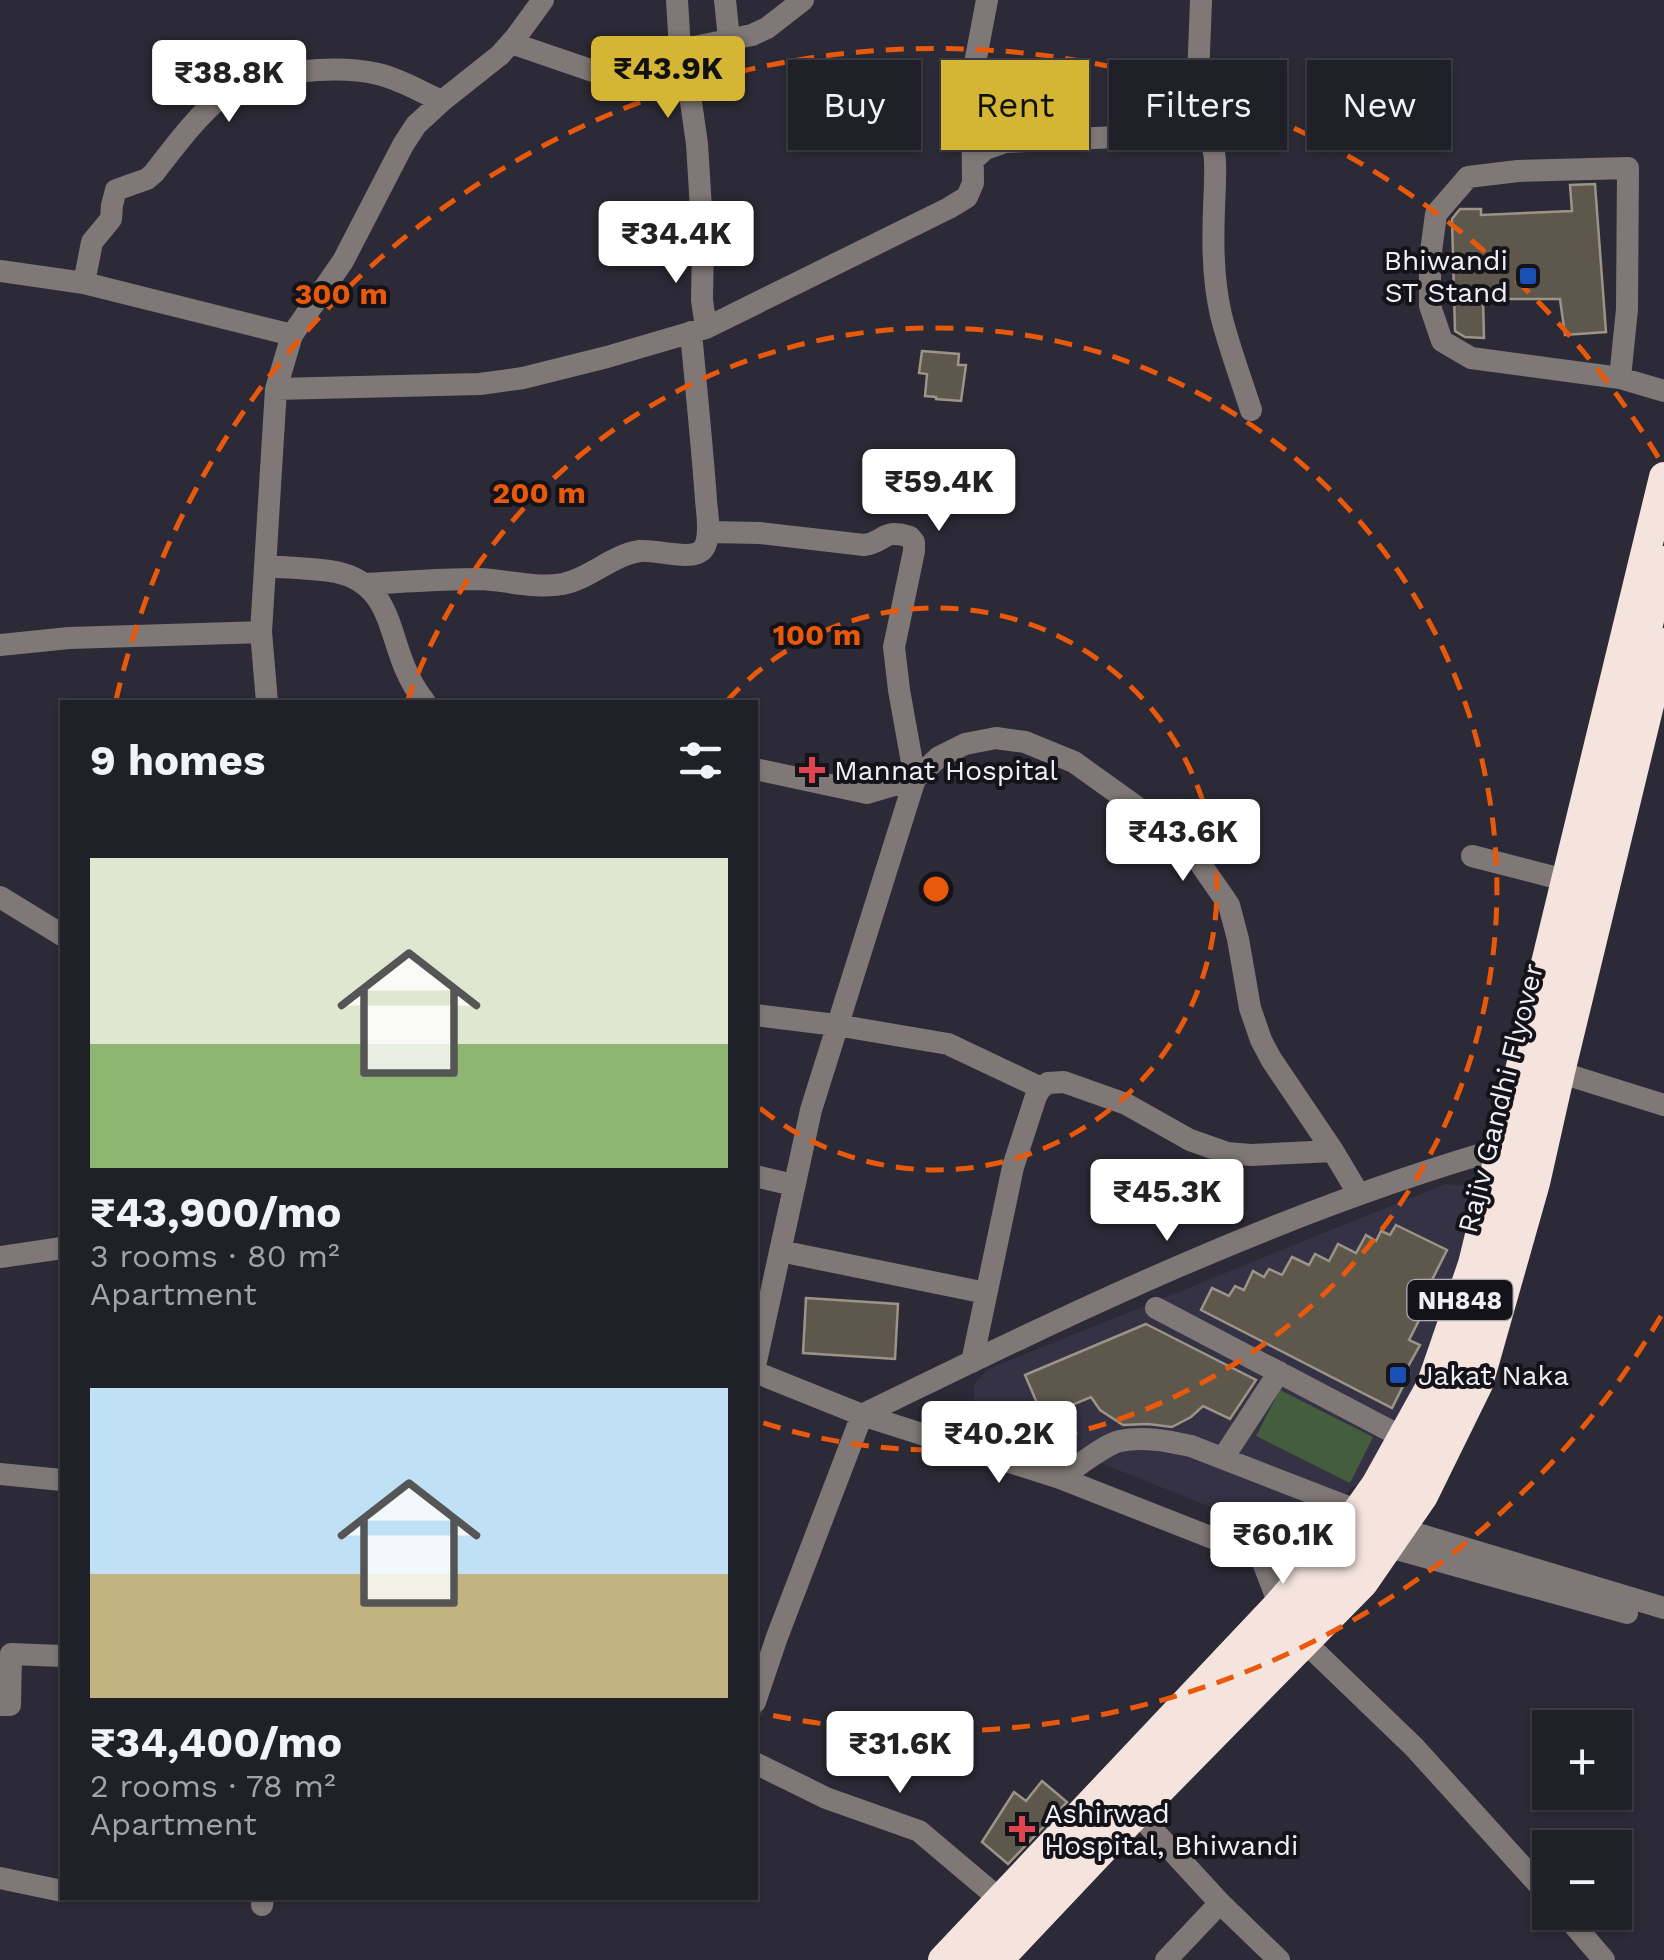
<!DOCTYPE html>
<meta charset="utf-8">
<style>
body{margin:0;font-family:"Work Sans",sans-serif;background:#2d2d34;color:#f1f3f6;height:100vh;display:flex;flex-direction:column;font-size:38px;white-space:nowrap}
*{box-sizing:border-box;margin:0}
p{font-size:32px;color:#a2a3a8}
.icon{flex:none;width:55px;height:55px;fill:none;stroke:currentColor;stroke-width:2;stroke-linecap:round;stroke-linejoin:round}
.map{position:relative;flex:1;overflow:hidden}
.drawer{position:absolute;left:60px;top:700px;width:698px;height:1200px;display:flex;flex-direction:column;background:#202028;border-radius:0px;box-shadow:0 2px 8px #0004,0 0 0 2px #3d3e45}
.drawer>*{flex:none}
.hud{position:absolute;left:788px;top:60px;width:725px;height:90px;display:flex;gap:20px}
.tools{position:absolute;left:1532px;top:1710px;display:grid;gap:20px}
.tools a{display:grid;place-items:center;width:100px;height:100px;border-radius:0px;background:#202028;box-shadow:0 2px 8px #0004,0 0 0 2px #3d3e45;font-size:50px}
.price{position:absolute;translate:-50% -85px;padding:0 22px;border-radius:10px;background:#fff;color:#222;font-size:32px;line-height:65px;filter:drop-shadow(0 2px 5px #0008)}
.price::after{content:'';position:absolute;left:50%;top:60px;width:30px;height:22px;margin-left:-15px;background:inherit;clip-path:polygon(0 0,100% 0,50% 100%)}
.price.on{background:#d5b534;color:#111}
ul{padding:0;list-style:none}
li{display:grid;align-content:center;gap:20px;height:530px;padding:0 30px}
li span{display:grid;place-items:center;height:310px;border-radius:0px;color:#555}
li>.icon{margin-inline-start:auto}
span .icon{width:180px;height:180px;fill:#fffc;stroke-width:1}
li b{font-size:42px}
h2{display:flex;justify-content:space-between;align-items:center;height:120px;padding:0 30px;font-size:42px}
.tag{padding:0 35px;border-radius:0px;background:#202028;box-shadow:0 2px 8px #0004,0 0 0 2px #3d3e45;font-size:35px;line-height:90px}
.tag.on{background:#d5b534;color:#111}
.map>svg:first-child{display:block}
.built{fill:#343244}
.green{fill:#435d3d}
.building{fill:#5e574b;stroke:#9c9487;stroke-width:2.5}
.lines{fill:none;stroke-linecap:round;stroke-linejoin:round}
.minor{stroke:#7f7876;stroke-width:22}
.highway{stroke:#f5e3dd;stroke-width:30}
.highway-bridge{stroke:#f5e3dd;stroke-width:30}
.ring{fill:none;stroke:#e8590c;stroke-width:5;stroke-dasharray:18 12}
.transit-dot{fill:#1a4fb4;stroke:#141319;stroke-width:4}
.health-dot{fill:#e0444e;stroke:#141319;stroke-width:4}
.labels{text-anchor:middle;stroke-width:8;stroke-linejoin:round;paint-order:stroke}
.shield{fill:#141319;stroke:#aeadb4;stroke-width:2.5}
.shield-label{font-size:25px;font-weight:bold;fill:#f0eff7}
.poi-label{font-size:28px;fill:#f0eff7;stroke:#141319;text-anchor:start}
.street-label{font-size:28px;fill:#f0eff7;stroke:#141319}
.centre{fill:#e8590c;stroke:#141319;stroke-width:5}
.ring-label{font-size:30px;text-anchor:middle;font-weight:bold;fill:#e8590c;stroke:#141319;stroke-width:8;stroke-linejoin:round;paint-order:stroke}
</style>
<div class="map">
<svg width="1664" height="1960" viewBox="0 0 1664 1960">
<rect width="100%" height="100%" fill="#2b2a36"/>
<path class="built" d="M1445,1184L1463,1185L1475,1195L1476,1210L1430,1370L1363,1489L1353,1486L1333,1508L1305,1525L1282,1529L1261,1527L990,1419L974,1405V1384L988,1369Z"/>
<path class="green" d="M1280,1390L1373,1437L1350,1483L1256,1436Z"/>
<path class="building" d="M1595,184L1606,332L1565,335L1560,299H1483L1484,338L1465,337L1455,331L1452,219L1460,209H1481V215L1572,211L1570,185Z
M922,351L959,354L958,365H966L961,401L936,399V397L925,396L927,374L919,373Z
M1396,1225L1447,1250L1432,1280L1438,1283L1409,1340L1420,1345L1405,1372L1409,1374L1392,1408L1201,1310L1212,1288L1229,1296L1235,1286L1244,1290L1253,1271L1264,1277L1269,1269L1282,1275L1292,1257L1309,1265L1315,1254L1329,1261L1338,1244L1356,1253L1366,1235L1376,1241L1381,1231L1390,1235Z
M806,1298L898,1304L895,1359L803,1353Z
M1146,1324L1256,1380L1230,1419L1203,1406L1191,1417L1172,1427L1148,1424L1123,1425L1100,1410L1091,1397L1043,1417L1025,1375Z
M1042,1781L1067,1802L1008,1864L982,1842L1014,1792L1026,1801Z"/>
<g class="lines">
<path class="minor" d="M677,0L680,50L691,102L697,144L703,241L702,300L706,328
M725,0L729,39
M511,43L599,73
M680,50L752,35L767,28L803,0
M1196,129L1201,1
M974,159L985,149L1005,142L1118,137L1196,129C1219,146 1215,157 1215,184C1213,227 1211,272 1221,315C1229,347 1241,379 1251,410
M0,271L84,283L292,335
M84,283L92,242L111,219L112,205L116,190L147,179L154,173C174,147 200,112 226,93C258,70 340,65 378,74C400,79 421,92 442,101
M1620,378L1627,309L1628,168L1518,171L1468,177L1436,214L1430,259V306L1442,341L1471,358L1620,378L1664,391
M276,389L480,384L523,378L607,357L706,328L949,208L967,197L973,183L972,79L987,0
M708,532L760,533L864,545C886,542 882,528 910,537L914,542V551L894,647L899,690L915,779L811,1110L755,1366
M265,566C288,568 313,568 336,572C388,583 388,628 405,668C410,680 417,692 425,702
M364,584C402,582 441,579 479,579C507,580 534,589 563,584C591,578 612,555 640,551C657,549 697,564 705,546C711,533 707,513 706,500C702,444 696,388 691,332
M0,645L69,638L261,632
M267,702L261,632L276,389L292,335L343,261L403,145L416,125L442,101L500,55L516,37L543,0
M755,769L867,793L915,779L939,757L965,744L996,738L1025,742L1074,762L1134,805L1195,856L1229,905L1238,939L1250,1008L1261,1040L1271,1059L1333,1151L1358,1193
M1472,856L1565,880
M0,897L62,935
M755,1015L836,1025L948,1044L1041,1088
M1549,1069L1664,1105
M755,1176L793,1185
M780,1251L986,1293
M0,1257L62,1248
M1156,1308L1402,1437
M972,1362L1013,1167L1036,1096L1041,1088L1048,1083L1064,1082L1126,1104L1190,1140L1227,1153L1251,1155L1333,1151
M755,1372L862,1415L1060,1478L1261,1557L1312,1565L1319,1573
M1223,1458L1279,1372
M0,1474L62,1480
M1060,1478C1076,1468 1103,1445 1120,1441C1143,1436 1168,1441 1191,1446L1348,1507L1359,1509L1401,1529L1664,1608
M1376,1538L1389,1547L1627,1613
M1261,1557L1279,1604L1306,1643L1414,1747L1550,1897
M755,1702L777,1637L862,1415C1073,1312 1287,1208 1513,1145
M0,1705H10L11,1654L62,1656
M755,1763L826,1798L919,1831L1009,1907
M1129,1804L1220,1903L1279,1960
M0,1878L62,1891
M262,1905L263,1898
M1563,1912L1604,1960
M1166,1960L1220,1903"/>
<path class="highway" d="M943,1960L1279,1604L1357,1512L1376,1485L1431,1386L1473,1264L1664,477
M998,1960L1137,1813L1363,1583L1423,1496L1478,1384L1535,1183L1560,1072L1664,643"/>
<path class="highway-bridge" d="M976,1960L1210,1710L1363,1541L1414,1462L1446,1398L1482,1295L1537,1098L1619,739L1664,561"/>
</g>
<g class="ring">
<path d="M727 701A281 281 0 1 1 755 1104"/>
<path d="M407 702A561 561 0 1 1 758 1421"/>
<path d="M1661 1316A842 842 0 0 1 761 1713M116 700A842 842 0 0 1 1661 462"/>
</g>
<g class="transit-dot">
<rect x="1518" y="266" width="20" height="20" rx="5"/>
<rect x="1388" y="1365" width="20" height="20" rx="5"/>
</g>
<g class="health-dot">
<path d="M807 755h10v10h10v10h-10v10h-10v-10h-10v-10h10z"/>
<path d="M1017 1814h10v10h10v10h-10v10h-10v-10h-10v-10h10z"/>
</g>
<g class="labels">
<rect class="shield" x="1407.5" y="1280" width="105" height="40" rx="8"/>
<g class="shield-label">
<text x="1460" y="1309">NH848</text>
</g>
<g class="poi-label">
<text x="1508" y="270" text-anchor="end">Bhiwandi<tspan x="1508" dy="32">ST Stand</tspan></text>
<text x="834" y="780">Mannat Hospital</text>
<text x="1418" y="1385">Jakat Naka</text>
<text x="1044" y="1823">Ashirwad<tspan x="1044" dy="32">Hospital, Bhiwandi</tspan></text>
</g>
<g class="street-label">
<text transform="translate(1500 1098) rotate(-76)" y="10">Rajiv Gandhi Flyover</text>
</g>
</g>
<circle cx="936" cy="889" r="15" class="centre"/>
<g class="ring-label">
<text x="341" y="304">300 m</text>
<text x="539" y="503">200 m</text>
<text x="817" y="645">100 m</text>
</g>
</svg>
<div class="tools">
<a>+</a>
<a>−</a>
</div>
<b class="price on" style="left:668px;top:121px">₹43.9K</b>
<b class="price" style="left:229px;top:125px">₹38.8K</b>
<b class="price" style="left:676px;top:286px">₹34.4K</b>
<b class="price" style="left:939px;top:534px">₹59.4K</b>
<b class="price" style="left:1183px;top:884px">₹43.6K</b>
<b class="price" style="left:1167px;top:1244px">₹45.3K</b>
<b class="price" style="left:999px;top:1486px">₹40.2K</b>
<b class="price" style="left:1283px;top:1587px">₹60.1K</b>
<b class="price" style="left:900px;top:1796px">₹31.6K</b>
<div class="hud">
<a class="tag">Buy</a>
<a class="tag on">Rent</a>
<a class="tag">Filters</a>
<a class="tag">New</a>
</div>
<section class="drawer">
<h2>9 homes<svg class="icon" aria-label="filters" viewBox="0 0 24 24"><path d="M4 7h16M4 17h16"/><circle cx="9" cy="7" r="2"/><circle cx="15" cy="17" r="2"/></svg></h2>
<ul>
<li><span style="background:linear-gradient(#dfe7d0 60%,#8fb573 0)"><svg class="icon" aria-label="home" viewBox="0 0 24 24"><path d="M3 11l9-7 9 7M6 9v11h12V9"/></svg></span><div><b>₹43,900/mo</b><p>3 rooms · 80 m²</p><p>Apartment</p></div></li>
<li><span style="background:linear-gradient(#bfe0f5 60%,#c2b280 0)"><svg class="icon" aria-label="home" viewBox="0 0 24 24"><path d="M3 11l9-7 9 7M6 9v11h12V9"/></svg></span><div><b>₹34,400/mo</b><p>2 rooms · 78 m²</p><p>Apartment</p></div></li>
</ul>
</section>
</div>
